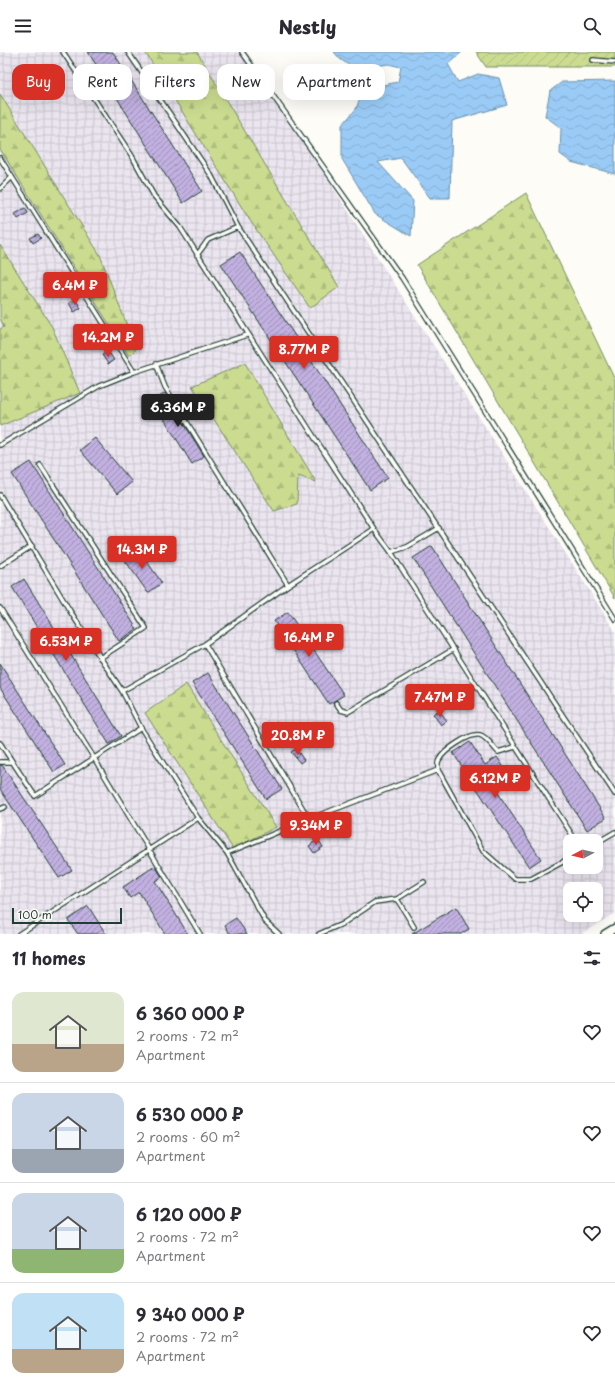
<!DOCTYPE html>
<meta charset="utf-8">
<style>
body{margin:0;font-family:"Playpen Sans",sans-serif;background:#f7f7f7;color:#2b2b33;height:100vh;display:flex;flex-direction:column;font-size:15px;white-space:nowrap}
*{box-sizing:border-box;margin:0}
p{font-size:13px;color:#7c7c81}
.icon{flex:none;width:22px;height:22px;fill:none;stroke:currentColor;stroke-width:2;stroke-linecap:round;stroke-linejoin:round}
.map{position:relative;height:882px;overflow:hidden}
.drawer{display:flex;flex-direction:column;background:#fff;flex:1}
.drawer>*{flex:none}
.top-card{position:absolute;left:12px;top:12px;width:400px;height:36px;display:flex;gap:8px}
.needle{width:26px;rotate:263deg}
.controls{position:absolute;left:563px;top:782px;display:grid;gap:8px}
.controls a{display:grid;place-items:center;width:40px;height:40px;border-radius:8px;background:#fff;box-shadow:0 4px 16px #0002;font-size:20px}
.scale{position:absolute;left:12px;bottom:10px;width:110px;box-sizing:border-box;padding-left:4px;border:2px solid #1f3d34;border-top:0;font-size:11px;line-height:14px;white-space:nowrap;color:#1f3d34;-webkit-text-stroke:3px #fdfcf7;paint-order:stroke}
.price{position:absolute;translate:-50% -34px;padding:0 9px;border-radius:4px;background:#d93025;color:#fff;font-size:13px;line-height:26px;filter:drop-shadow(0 1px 2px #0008)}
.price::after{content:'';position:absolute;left:50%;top:24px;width:12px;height:9px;margin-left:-6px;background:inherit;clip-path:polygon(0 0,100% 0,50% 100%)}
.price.selected{background:#222;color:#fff}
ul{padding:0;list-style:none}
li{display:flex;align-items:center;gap:12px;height:100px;padding:0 12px}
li+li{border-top:1px solid #e1e1e2}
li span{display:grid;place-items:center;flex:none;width:112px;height:80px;border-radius:12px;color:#555}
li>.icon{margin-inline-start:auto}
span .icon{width:48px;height:48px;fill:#fffc;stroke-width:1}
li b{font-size:17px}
h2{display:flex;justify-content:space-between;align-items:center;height:48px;padding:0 12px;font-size:17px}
.chip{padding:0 14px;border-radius:12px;background:#fff;box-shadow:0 4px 16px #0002;font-size:14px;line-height:36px}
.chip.selected{background:#d93025;color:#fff}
header{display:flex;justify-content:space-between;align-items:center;height:52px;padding:0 12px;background:#fff;font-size:18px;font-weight:800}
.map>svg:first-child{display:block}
.industrial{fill:url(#industrial-grid);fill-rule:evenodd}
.forest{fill:url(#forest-firs);stroke:#758c62}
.garden{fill:url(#garden-furrows);stroke:#758c62}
.water{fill:url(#water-waves);stroke:#6992a8}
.building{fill:url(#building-hatch);stroke:#1f3d34}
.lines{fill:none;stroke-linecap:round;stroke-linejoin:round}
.lane-casing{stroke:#1f3d34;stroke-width:6}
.street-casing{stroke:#1f3d34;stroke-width:10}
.lane{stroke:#fdfcf7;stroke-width:3.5}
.street{stroke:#fdfcf7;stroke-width:7}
</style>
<header><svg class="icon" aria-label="menu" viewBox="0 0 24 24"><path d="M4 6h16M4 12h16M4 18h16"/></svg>Nestly<svg class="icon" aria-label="search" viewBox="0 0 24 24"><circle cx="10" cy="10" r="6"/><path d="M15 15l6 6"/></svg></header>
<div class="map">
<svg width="615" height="882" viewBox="0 0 615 882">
<defs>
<pattern id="industrial-grid" width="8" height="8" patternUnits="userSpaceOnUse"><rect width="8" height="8" fill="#ebe5f0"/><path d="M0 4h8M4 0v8" fill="none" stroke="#c9c5ce"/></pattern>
<pattern id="forest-firs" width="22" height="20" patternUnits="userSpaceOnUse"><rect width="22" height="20" fill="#cbdc90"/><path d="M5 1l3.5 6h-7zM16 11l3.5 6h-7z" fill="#aebe7d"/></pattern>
<pattern id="garden-furrows" width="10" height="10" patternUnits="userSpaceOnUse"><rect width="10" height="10" fill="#cbdc90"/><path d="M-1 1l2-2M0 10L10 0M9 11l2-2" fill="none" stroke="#aebe7d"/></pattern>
<pattern id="water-waves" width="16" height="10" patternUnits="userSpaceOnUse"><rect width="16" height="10" fill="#9acbf6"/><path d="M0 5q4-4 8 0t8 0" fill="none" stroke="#84afd4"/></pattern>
<pattern id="building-hatch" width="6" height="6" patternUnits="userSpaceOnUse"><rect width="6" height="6" fill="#c1b0e0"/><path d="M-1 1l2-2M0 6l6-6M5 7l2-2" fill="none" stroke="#9c90b6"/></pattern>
</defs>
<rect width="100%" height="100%" fill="#fdfcf7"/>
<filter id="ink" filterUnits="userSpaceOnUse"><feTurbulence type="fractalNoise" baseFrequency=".025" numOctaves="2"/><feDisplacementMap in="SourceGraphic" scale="8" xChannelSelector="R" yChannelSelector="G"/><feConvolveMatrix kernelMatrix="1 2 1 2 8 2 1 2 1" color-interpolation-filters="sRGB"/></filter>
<g filter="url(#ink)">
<path class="industrial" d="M0,0H247L615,579V861L581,882H0ZM570,789H596V815H570ZM570,837H596V863H570Z"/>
<path class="forest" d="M145,0H197L339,235L310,256L249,167Z
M0,42L100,203L136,297L129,304L0,97Z
M526,141L615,328V546L417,213Z
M0,193L52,275L80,341L0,374V277L4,275L0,266Z
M245,311L316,430L298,424L297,452L274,459L192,334Z
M186,632L276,775L233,797L145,661Z"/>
<path class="garden" d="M476,0H615V15H486Z"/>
<path class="water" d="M334,0H462L448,12L458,30L478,22L499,26L507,53L452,69L450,146H430L401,106L378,110L413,149L411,184L375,162L342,107V73L356,57L363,37L398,30L401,15L388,12L356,18L340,7Z
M615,29V122L571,110L560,102L561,76L545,64L550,39L562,30Z"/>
<path class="building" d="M88,0H113L202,139L183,151Z
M25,156L28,161L18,167L15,162Z
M38,182L41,186L33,191L30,186Z
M240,200L388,426L370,438L221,212Z
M75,247L81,256L74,260L69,251Z
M108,299L114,308L108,312L102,303Z
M165,341L204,404L192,412L153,349Z
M95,386L132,430L117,442L80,398Z
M31,410L137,577L119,589L12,422Z
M136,494L162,531L148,541L122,504Z
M432,494L606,766L587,778L413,506Z
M24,527L121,684L109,692L12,535Z
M288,560L344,643L329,652L274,569Z
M0,611L65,713L54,720L0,636Z
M208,621L282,737L266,747L192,631Z
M439,658L447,669L441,673L433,662Z
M470,690L485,713L497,705L503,714L487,724L541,807L529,815L453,701Z
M296,697L304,708L300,711L291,700Z
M0,713H2L72,818L59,826L0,737Z
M318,787L323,795L314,801L309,794Z
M155,814L162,825L155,829L188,882H165L139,840L130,846L123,835Z
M88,854L106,882H78L68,868Z
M456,855L469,877L461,882H412Z
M236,866L247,882H230L225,873Z"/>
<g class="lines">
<defs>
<path id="lane" d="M63,0L132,104L154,144L180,175L311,380L374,477L391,500L576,789
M128,0L211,123L238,175L615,742
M242,0L402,226L615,567
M593,8L615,10
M0,106L12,125L0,137
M12,125L134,320
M197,203L208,188L238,175
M156,312L165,335L288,533
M0,393L99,334L134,320L247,283
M40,413L146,576L100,606
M0,443L70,559L122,639L141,676L198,766L227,801L265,869L279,882
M391,500L407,495L439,476
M0,514L32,494
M0,556L94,706L200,882
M205,592L309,767L438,718L483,799L515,827H531L570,806
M122,639L205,592L288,533L374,477
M336,651L341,658L348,660L454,597
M0,691L35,744L141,676
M0,710H12
M438,718C438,714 437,711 439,708C443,699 469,681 480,683C487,685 493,695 498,700L515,695
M0,757L5,755
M596,791L615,780
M227,801L309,767
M397,847L414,875
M19,882L198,766
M319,882L342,872L375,850L397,847L424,830"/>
<path id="street" d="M605,882L615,876"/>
</defs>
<use href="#lane" class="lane-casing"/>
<use href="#street" class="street-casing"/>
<use href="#lane" class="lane"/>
<use href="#street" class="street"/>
</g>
</g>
</svg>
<div class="controls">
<a><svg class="needle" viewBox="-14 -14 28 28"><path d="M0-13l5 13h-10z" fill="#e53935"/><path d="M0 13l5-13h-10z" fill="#7c7c81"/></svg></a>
<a><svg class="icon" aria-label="locate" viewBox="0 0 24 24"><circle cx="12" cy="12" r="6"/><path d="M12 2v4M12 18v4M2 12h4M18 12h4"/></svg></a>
</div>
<div class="scale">100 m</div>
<b class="price" style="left:75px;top:254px">6.4M ₽</b>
<b class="price" style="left:108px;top:306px">14.2M ₽</b>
<b class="price" style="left:304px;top:318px">8.77M ₽</b>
<b class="price selected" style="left:178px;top:376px">6.36M ₽</b>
<b class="price" style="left:142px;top:518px">14.3M ₽</b>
<b class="price" style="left:309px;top:606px">16.4M ₽</b>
<b class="price" style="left:66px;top:610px">6.53M ₽</b>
<b class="price" style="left:440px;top:666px">7.47M ₽</b>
<b class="price" style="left:298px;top:704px">20.8M ₽</b>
<b class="price" style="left:495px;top:747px">6.12M ₽</b>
<b class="price" style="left:316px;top:794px">9.34M ₽</b>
<div class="top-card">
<a class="chip selected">Buy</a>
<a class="chip">Rent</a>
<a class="chip">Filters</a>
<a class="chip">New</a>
<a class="chip">Apartment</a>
</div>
</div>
<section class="drawer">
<h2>11 homes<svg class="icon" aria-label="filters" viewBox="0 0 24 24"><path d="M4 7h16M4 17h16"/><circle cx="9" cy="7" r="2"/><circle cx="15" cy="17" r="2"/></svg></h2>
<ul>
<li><span style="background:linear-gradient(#dfe7d0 65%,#b9a48a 0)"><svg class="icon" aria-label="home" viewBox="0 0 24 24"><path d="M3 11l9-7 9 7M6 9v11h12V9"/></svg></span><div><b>6 360 000 ₽</b><p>2 rooms · 72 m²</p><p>Apartment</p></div><svg class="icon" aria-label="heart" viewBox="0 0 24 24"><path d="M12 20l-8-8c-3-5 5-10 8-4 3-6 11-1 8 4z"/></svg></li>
<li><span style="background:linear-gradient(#c9d6e8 70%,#9aa5b1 0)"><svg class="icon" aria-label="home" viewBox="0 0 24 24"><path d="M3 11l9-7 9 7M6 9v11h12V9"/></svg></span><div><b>6 530 000 ₽</b><p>2 rooms · 60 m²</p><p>Apartment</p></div><svg class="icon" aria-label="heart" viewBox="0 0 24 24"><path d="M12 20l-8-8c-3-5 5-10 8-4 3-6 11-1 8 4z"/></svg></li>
<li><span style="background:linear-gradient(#c9d6e8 70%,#8fb573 0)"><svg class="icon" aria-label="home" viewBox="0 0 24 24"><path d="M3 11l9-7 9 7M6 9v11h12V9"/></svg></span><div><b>6 120 000 ₽</b><p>2 rooms · 72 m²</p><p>Apartment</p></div><svg class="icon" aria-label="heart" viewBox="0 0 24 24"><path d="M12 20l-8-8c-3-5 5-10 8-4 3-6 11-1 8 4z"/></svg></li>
<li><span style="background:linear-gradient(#bfe0f5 70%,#b9a48a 0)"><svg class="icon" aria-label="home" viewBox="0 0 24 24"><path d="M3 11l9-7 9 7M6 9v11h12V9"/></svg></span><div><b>9 340 000 ₽</b><p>2 rooms · 72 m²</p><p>Apartment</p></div><svg class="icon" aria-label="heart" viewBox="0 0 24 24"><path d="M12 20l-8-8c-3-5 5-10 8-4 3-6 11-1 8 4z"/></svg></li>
</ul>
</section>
